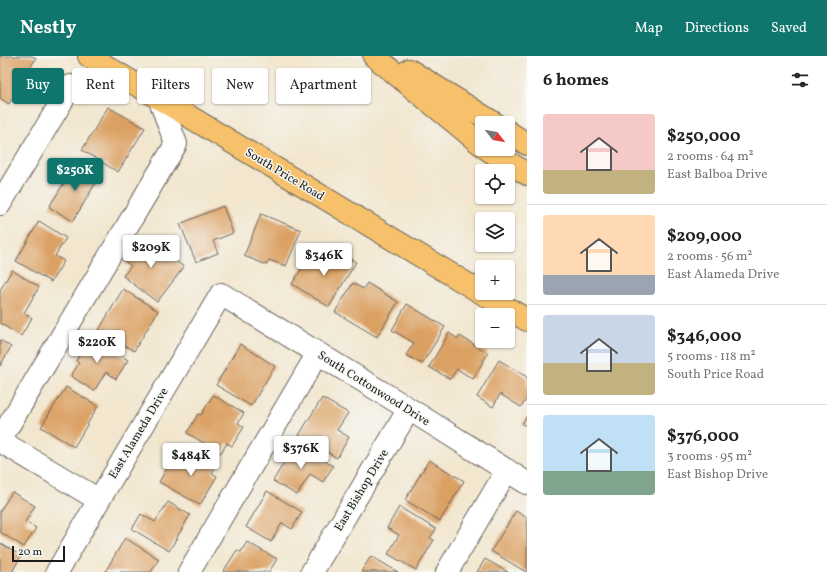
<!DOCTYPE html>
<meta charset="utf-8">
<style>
body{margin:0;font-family:Vollkorn,serif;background:#f6f6f6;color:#222;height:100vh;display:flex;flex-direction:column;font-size:15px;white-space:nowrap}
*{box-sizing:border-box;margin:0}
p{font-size:13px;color:#767676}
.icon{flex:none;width:22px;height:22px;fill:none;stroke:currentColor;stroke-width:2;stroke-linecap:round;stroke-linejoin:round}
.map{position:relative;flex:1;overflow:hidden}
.sheet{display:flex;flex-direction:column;background:#fff;width:300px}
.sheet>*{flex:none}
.top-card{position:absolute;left:12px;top:12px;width:380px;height:36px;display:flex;gap:8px}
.needle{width:26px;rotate:121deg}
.fabs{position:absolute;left:475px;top:60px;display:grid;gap:8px}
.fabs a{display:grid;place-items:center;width:40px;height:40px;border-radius:4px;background:#fff;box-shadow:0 1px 3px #0004;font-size:20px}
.scale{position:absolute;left:12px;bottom:10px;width:53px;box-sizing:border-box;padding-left:4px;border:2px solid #1c1c1c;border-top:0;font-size:11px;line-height:14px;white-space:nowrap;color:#1c1c1c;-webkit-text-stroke:3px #f6f6f2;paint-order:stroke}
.price{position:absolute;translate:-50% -34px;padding:0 9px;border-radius:4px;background:#fff;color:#222;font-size:13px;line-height:26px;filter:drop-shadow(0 1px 2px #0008)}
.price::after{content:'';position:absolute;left:50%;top:24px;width:12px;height:9px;margin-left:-6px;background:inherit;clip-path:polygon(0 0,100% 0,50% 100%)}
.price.selected{background:#0f766e;color:#fff}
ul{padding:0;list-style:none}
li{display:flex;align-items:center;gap:12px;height:100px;padding:0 16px}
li+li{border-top:1px solid #e0e0e0}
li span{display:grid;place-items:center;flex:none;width:112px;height:80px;border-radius:4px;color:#555}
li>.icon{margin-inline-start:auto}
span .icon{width:48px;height:48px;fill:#fffc;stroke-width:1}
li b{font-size:17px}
h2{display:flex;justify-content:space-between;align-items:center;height:48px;padding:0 16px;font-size:17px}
.pill{padding:0 14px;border-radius:4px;background:#fff;box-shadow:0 1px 3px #0004;font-size:14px;line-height:36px}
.pill.selected{background:#0f766e;color:#fff}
header{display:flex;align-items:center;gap:24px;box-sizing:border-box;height:56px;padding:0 20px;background:#0f766e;color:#fff}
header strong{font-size:19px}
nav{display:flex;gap:22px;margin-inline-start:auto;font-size:14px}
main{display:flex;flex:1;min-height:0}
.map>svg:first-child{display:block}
.building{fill:#dba163}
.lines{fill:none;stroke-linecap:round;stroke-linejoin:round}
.minor-casing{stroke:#67635a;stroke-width:24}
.major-casing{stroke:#67635a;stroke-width:24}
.highway-casing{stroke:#67635a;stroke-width:24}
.minor{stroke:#fff;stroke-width:22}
.major{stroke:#f6c16b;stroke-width:22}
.highway{stroke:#f6c16b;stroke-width:22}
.labels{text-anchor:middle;stroke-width:3;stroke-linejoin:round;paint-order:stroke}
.street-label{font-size:12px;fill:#1c1c1c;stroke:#f6f6f2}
</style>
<header>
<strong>Nestly</strong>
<nav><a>Map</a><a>Directions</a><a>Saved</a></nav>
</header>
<main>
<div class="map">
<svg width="527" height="516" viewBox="0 0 527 516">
<rect width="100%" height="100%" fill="#f6f6f2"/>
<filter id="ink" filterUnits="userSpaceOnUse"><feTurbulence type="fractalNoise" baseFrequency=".025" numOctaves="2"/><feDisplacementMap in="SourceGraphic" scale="8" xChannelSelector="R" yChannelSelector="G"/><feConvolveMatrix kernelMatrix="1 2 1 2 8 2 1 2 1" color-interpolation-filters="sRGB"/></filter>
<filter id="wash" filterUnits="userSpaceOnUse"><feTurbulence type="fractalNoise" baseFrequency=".012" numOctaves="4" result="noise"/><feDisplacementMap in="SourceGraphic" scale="16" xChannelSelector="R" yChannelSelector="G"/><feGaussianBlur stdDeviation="0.9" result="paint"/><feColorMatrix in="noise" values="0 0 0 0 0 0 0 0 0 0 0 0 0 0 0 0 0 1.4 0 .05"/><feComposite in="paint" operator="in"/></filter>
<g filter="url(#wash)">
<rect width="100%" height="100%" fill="#f2e6ce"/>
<g id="blocks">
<path class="building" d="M0,0H32L36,2L9,48L0,42Z
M108,51L145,72L118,116L82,94Z
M77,106L100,120L73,165L49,151Z
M223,150L233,177L213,185L218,197L196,206L180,168Z
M261,158L301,174L286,210L269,204L267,209L244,200Z
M39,165L66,182L55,200L64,205L51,226L16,205Z
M142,180L184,211L157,246L123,220L131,210L123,204Z
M313,194L334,206L340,197L356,206L329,251L292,228Z
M12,214L39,231L24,257L32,262L21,280L0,267V234Z
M353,227L363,233L367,227L398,246L377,281L335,256Z
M123,233L158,255L134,295L99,274Z
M407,248L445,271L422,308L406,299L414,287L392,274Z
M449,277L458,283L460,280L488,297L473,323L457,313L450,323L429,311Z
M91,280L128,304L116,323L106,316L94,335L71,320L79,307L76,305Z
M0,284L11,291L0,310Z
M240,288L275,310L251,350L216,329Z
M499,304L527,321V342L521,351L500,338L493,351L477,341Z
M66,331L98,350L74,391L41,371Z
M213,339L244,357L238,367L244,371L232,390L227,387L221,397L187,377L198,358L201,359Z
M322,342L348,357L337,374L349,381L337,402L299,379Z
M527,360V370L522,368Z
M295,388L333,410L323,426L310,418L297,439L273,425Z
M193,393L217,407L212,417L217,420L200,449L159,426L171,405L182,412Z
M429,404L464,425L440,465L405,444Z
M267,435L302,456L292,473L282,467L271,486L246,471Z
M12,436L35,450L25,466L36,472L24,491L0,476V455Z
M168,446L190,459L169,495L132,473L141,458L155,466Z
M399,451L436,473L430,482L434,484L416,514L388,498L399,479L387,472Z
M516,455L527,462V514L526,516L491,495Z
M125,482L159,503L151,516H105Z
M247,486L277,503L269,516H223L237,494L241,496Z
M0,487L21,500L12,516H0Z
M371,500L398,516H361Z
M485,503L508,516H477Z"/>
</g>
</g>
<g filter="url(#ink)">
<use href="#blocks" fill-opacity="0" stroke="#67635a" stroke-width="1"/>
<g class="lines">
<defs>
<path id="minor" d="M0,148L71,30
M0,384L176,88L159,42
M0,385L99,444
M57,516L99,444L221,238L409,353L527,427
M189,516L318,297
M312,516L409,353
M447,516L507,414"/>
<path id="major" d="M89,0L482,237
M482,237L527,264"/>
<path id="highway" d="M374,0L482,89
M409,14L494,67
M508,76L527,88
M487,93L527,118"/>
</defs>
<use href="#minor" class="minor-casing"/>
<use href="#major" class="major-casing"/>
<use href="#highway" class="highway-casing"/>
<use href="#minor" class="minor"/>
<use href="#major" class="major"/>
<use href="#highway" class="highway"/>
</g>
</g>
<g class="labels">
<g class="street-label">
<text transform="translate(285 118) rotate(31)" y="4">South Price Road</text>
<text transform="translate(374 332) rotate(32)" y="4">South Cottonwood Drive</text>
<text transform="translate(138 377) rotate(-59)" y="4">East Alameda Drive</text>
<text transform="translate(361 434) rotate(-59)" y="4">East Bishop Drive</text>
</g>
</g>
</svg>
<div class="fabs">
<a><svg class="needle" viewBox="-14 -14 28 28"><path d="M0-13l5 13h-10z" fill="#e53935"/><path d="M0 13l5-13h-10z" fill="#767676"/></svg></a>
<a><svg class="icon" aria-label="locate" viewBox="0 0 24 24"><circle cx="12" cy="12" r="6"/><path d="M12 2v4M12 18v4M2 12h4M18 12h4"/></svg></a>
<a><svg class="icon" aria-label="layers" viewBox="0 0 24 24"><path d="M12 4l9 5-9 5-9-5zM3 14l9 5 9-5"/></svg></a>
<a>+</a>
<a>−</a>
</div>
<div class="scale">20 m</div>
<b class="price selected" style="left:75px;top:136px">$250K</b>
<b class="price" style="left:151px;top:213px">$209K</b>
<b class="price" style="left:324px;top:221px">$346K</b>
<b class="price" style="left:97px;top:308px">$220K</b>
<b class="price" style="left:301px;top:414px">$376K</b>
<b class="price" style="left:191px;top:421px">$484K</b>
<div class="top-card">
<a class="pill selected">Buy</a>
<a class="pill">Rent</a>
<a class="pill">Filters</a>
<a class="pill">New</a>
<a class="pill">Apartment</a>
</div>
</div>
<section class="sheet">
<h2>6 homes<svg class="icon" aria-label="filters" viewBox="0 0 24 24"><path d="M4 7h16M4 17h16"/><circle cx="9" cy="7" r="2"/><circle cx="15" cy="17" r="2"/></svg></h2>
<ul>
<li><span style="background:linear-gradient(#f6c9c9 70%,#c2b280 0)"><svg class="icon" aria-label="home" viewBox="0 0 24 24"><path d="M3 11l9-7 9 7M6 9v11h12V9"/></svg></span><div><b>$250,000</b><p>2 rooms · 64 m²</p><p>East Balboa Drive</p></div></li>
<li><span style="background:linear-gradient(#ffd9b3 75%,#9aa5b1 0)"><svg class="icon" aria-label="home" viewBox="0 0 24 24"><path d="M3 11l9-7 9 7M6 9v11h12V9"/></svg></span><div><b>$209,000</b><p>2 rooms · 56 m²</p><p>East Alameda Drive</p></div></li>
<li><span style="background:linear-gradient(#c9d6e8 60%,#c2b280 0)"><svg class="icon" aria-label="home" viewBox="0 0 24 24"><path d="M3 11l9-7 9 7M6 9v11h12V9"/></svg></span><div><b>$346,000</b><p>5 rooms · 118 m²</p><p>South Price Road</p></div></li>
<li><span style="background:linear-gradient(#bfe0f5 70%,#7fa58c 0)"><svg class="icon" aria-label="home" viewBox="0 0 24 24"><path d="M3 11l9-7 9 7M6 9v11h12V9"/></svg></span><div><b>$376,000</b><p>3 rooms · 95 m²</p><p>East Bishop Drive</p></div></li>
</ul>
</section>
</main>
